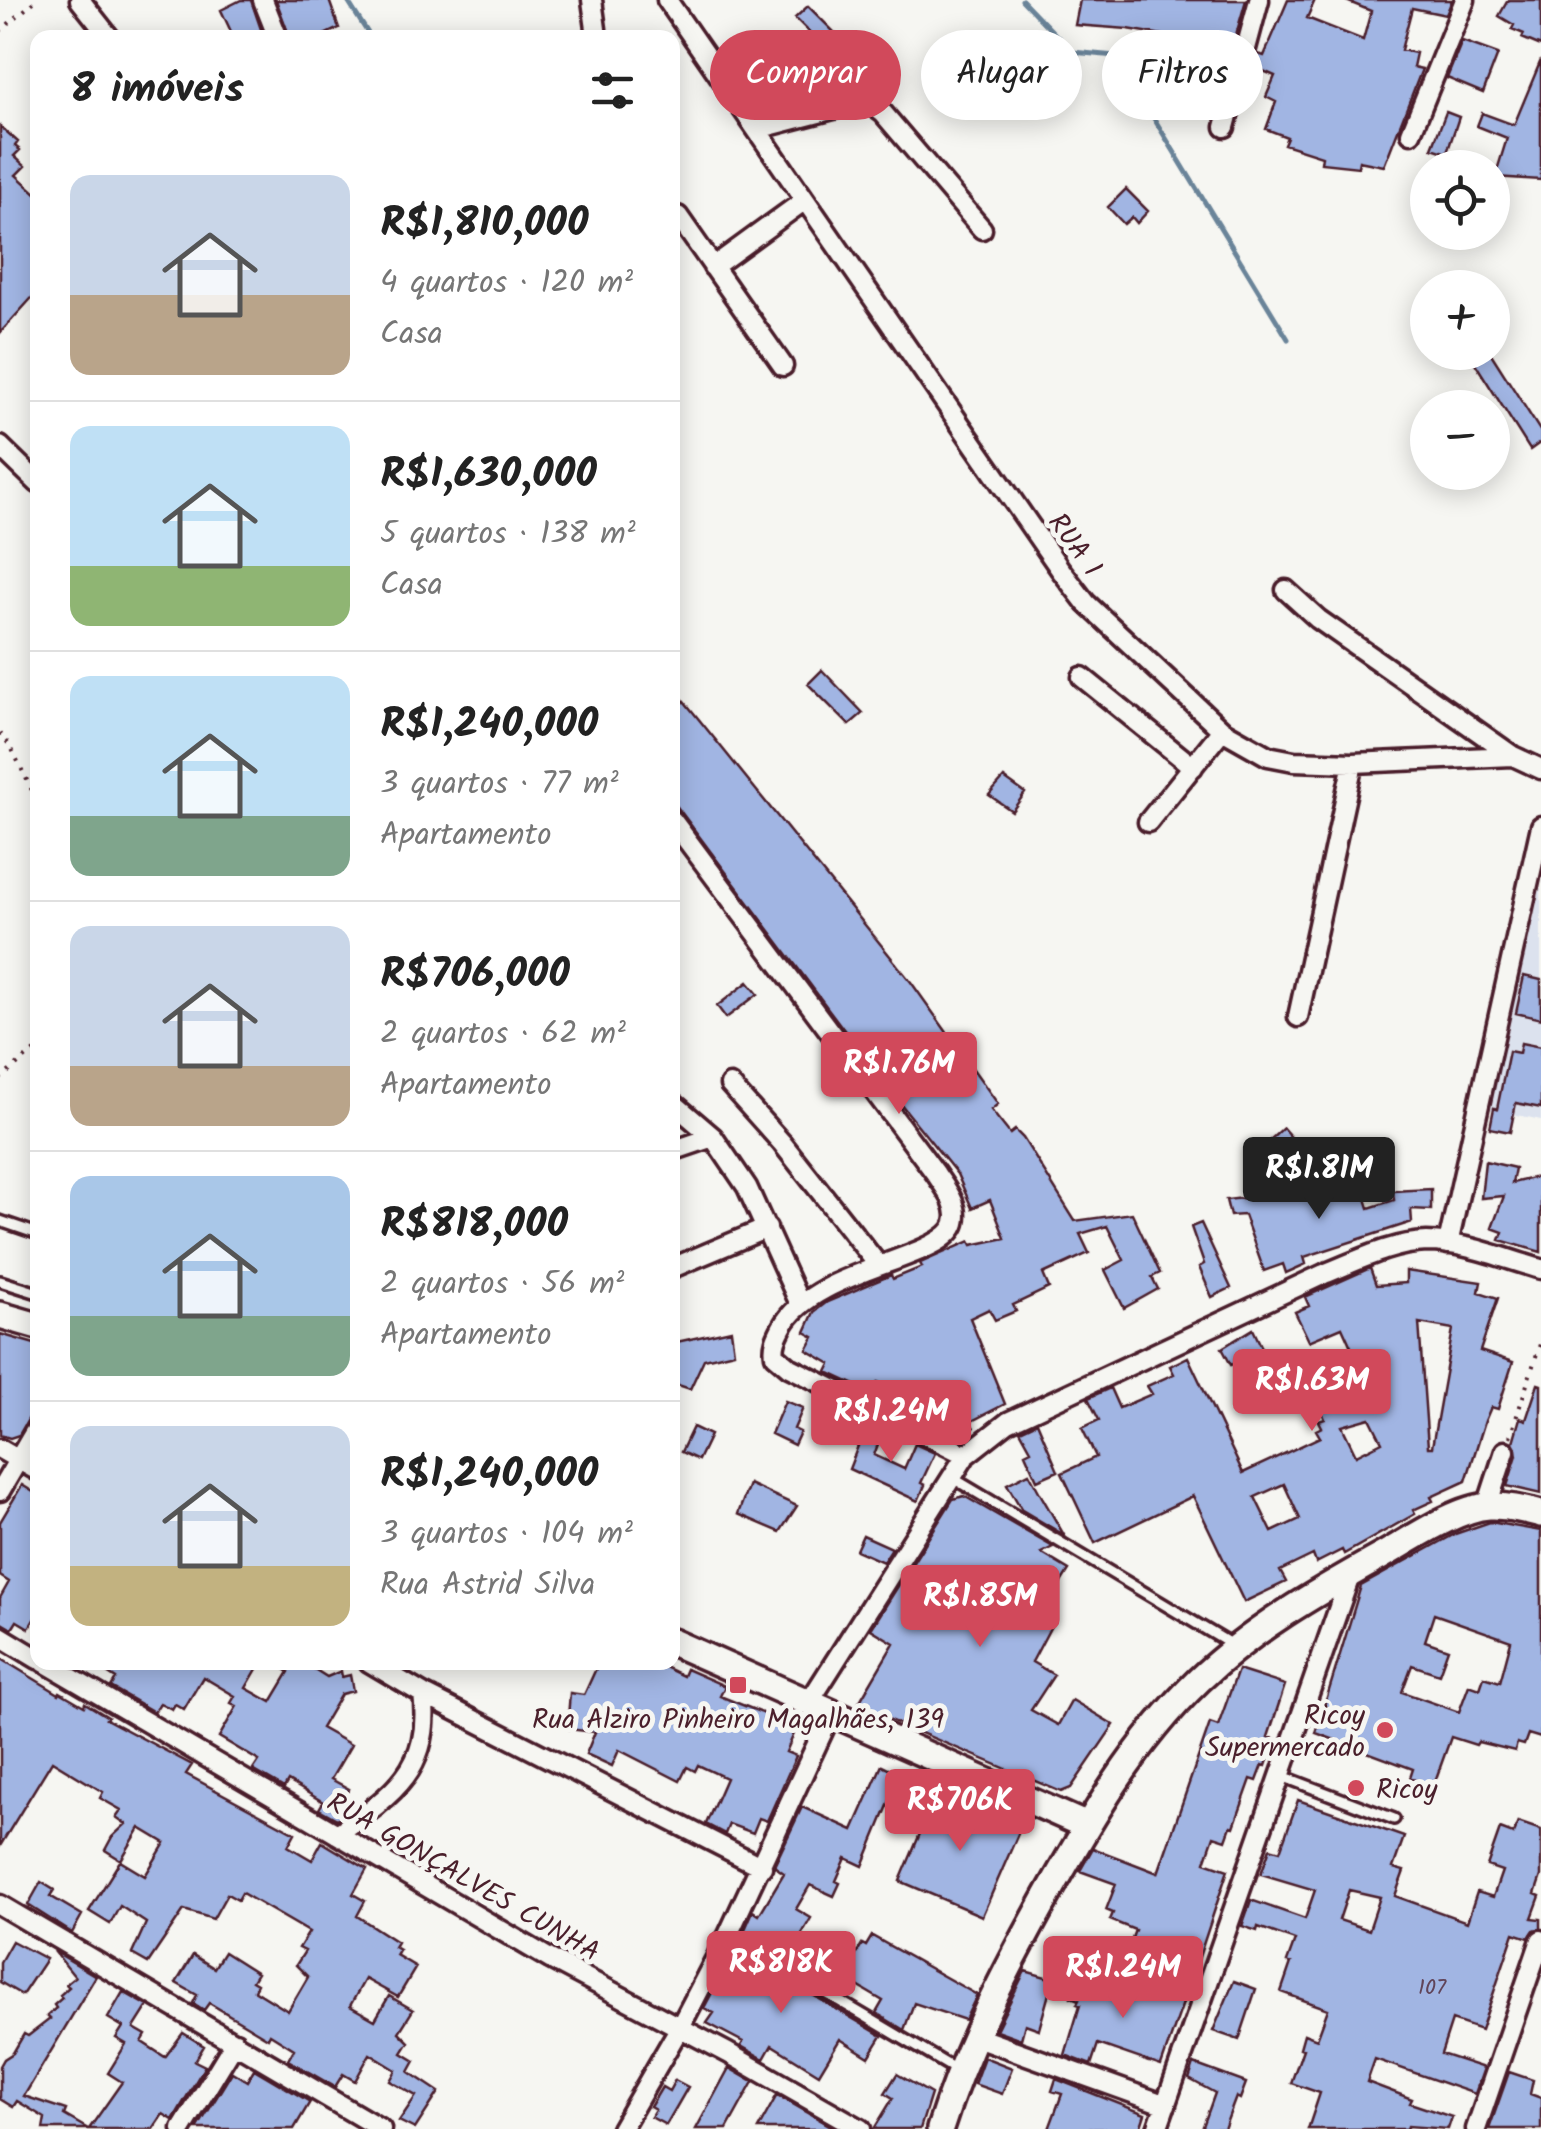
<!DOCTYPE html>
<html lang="pt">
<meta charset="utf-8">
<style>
body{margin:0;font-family:Kalam,sans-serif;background:#f6f6f6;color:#222;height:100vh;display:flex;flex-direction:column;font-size:38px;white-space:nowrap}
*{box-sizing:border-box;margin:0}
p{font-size:32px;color:#767676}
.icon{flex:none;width:55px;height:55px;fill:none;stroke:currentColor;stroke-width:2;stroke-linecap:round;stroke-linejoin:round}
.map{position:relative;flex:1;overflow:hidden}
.side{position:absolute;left:30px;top:30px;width:650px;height:1640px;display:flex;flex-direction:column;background:#fff;border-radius:20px;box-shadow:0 5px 25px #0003}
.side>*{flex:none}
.guide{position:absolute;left:710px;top:30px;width:680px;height:90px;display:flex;gap:20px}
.buttons{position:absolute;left:1410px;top:150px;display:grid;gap:20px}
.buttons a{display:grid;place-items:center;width:100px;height:100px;border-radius:50%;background:#fff;box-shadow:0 5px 25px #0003;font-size:50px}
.price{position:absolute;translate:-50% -85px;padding:0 22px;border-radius:10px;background:#d1495b;color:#fff;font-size:32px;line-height:65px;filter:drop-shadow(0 2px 5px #0008)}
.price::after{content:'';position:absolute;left:50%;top:60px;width:30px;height:22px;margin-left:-15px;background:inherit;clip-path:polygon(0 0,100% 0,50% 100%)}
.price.selected{background:#222;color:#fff}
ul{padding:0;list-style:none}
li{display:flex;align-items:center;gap:30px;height:250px;padding:0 40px}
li+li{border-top:2px solid #e0e0e0}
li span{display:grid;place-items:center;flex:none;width:280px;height:200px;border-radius:20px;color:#555}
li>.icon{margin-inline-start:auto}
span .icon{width:120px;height:120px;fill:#fffc;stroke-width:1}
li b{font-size:42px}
h2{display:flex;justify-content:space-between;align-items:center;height:120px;padding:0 40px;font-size:42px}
.tag{padding:0 35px;border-radius:45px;background:#fff;box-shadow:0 5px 25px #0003;font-size:35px;line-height:90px}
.tag.selected{background:#d1495b;color:#fff}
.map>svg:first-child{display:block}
.built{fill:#dce2ee}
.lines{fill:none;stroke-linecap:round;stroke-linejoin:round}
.stream{stroke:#6b8499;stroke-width:5}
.building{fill:#a1b5e3;stroke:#4a1f2b;stroke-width:2.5;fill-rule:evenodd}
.lane-casing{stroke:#4a1f2b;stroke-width:16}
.street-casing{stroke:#4a1f2b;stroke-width:25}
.secondary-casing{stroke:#4a1f2b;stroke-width:32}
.path{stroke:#4a1f2b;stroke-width:4;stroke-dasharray:2.5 8;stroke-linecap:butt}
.lane{stroke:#f6f6f2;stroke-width:9}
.street{stroke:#f6f6f2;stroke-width:18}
.secondary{stroke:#f6f6f2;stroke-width:25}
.poi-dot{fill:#d1495b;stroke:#f6f6f2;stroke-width:4}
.labels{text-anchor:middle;stroke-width:10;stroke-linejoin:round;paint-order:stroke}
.number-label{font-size:22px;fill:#604459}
.street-label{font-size:28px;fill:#4a1f2b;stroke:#f6f6f2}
.poi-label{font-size:28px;fill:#4a1f2b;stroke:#f6f6f2;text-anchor:end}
</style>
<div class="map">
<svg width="1541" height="2129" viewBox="0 0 1541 2129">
<rect width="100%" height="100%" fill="#f6f6f2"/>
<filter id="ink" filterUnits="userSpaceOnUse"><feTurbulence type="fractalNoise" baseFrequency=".01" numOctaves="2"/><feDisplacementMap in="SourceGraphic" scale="20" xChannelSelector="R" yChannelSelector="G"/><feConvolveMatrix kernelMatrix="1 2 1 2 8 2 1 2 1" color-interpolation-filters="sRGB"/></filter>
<g filter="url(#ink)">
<path class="built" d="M1541,884V1120L1489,1109Z"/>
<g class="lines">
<path class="stream" d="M347,0L371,38
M1022,0L1072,52L1116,56L1288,339"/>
</g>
<path class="building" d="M241,0H251L264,38H234L221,10Z
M276,0H329L339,28L318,38H290Z
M1080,0H1246L1213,114L1171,96L1186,51L1179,49L1180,38L1128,29L1075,25Z
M1288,0H1315L1307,18L1363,40L1371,11L1344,0H1452L1446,15L1412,8L1401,50L1416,53L1413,67L1422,69L1384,166L1359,161L1358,167L1321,163L1322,156L1284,144L1287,137L1266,129L1276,102L1266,97L1275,76L1254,67L1258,54L1264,56Z
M1508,0H1541V46L1522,38L1524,34L1512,29L1514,25L1499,16Z
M808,6L850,48L837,60L795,18Z
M1462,41L1498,54L1483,93L1447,78Z
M1541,60V180L1495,177L1507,138L1477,126L1482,113L1514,125Z
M1446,112L1459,117L1447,153L1432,148Z
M0,126L18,142L15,146L20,150L14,156L25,166L16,175L38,195V291L0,333Z
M1126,189L1148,211L1137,223L1132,217L1124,224L1108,207Z
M1468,352H1490L1541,432V442L1530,450Z
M822,670L863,713L849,725L808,684Z
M672,686L911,982L998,1104L991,1110L1010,1134L1015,1130L1023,1138L1075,1221L1132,1213L1160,1273L1152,1277L1158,1289L1124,1308L1105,1270L1124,1260L1107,1226L1080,1234L1089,1253L1043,1274L1049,1288L1013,1305L1016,1311L995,1320L989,1309L970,1318L1005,1404L970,1422L974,1428L962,1437L957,1431L954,1435L921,1417L924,1411L911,1405L915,1398L878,1382L872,1393L827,1372L831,1364L807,1350L814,1337L805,1332L814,1312L827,1302L891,1275L893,1279L922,1267L920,1263L970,1241L972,1245L1005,1238L990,1200L972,1208L957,1174L880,1078L672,800Z
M1004,778L1025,793L1012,811L989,795Z
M1524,976L1541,980V1019L1516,1013Z
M748,982L758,994L726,1018L717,1006Z
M1521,1043L1541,1047V1108L1516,1103L1510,1132L1490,1128L1494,1108L1497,1109L1509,1051L1519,1053Z
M1283,1128L1295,1142L1267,1167L1255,1154Z
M1485,1161L1515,1168L1512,1183L1541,1176V1252L1500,1240L1503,1232L1492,1228L1504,1196L1481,1198Z
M1431,1189V1210L1411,1209L1412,1222L1304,1257L1306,1264L1286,1273L1283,1264L1264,1271L1244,1215L1230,1216L1226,1200L1288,1193L1364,1192L1369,1208L1394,1200L1393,1191Z
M1201,1223L1231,1288L1212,1297L1199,1267L1204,1264L1191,1227Z
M1370,1268L1376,1285L1406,1283V1271L1481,1282L1479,1292L1498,1298L1480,1351L1513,1362L1498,1409L1491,1407L1485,1421L1466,1481L1431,1497L1433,1501L1413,1510L1415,1514L1344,1554L1342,1550L1316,1563L1313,1555L1280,1571L1286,1582L1244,1602L1193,1496L1095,1543L1062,1473L1096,1457L1082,1428L1099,1420L1088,1398L1110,1388L1119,1408L1152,1394L1147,1386L1174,1374L1170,1366L1188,1357L1243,1473L1320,1437L1316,1430L1322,1427L1319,1421L1325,1419L1313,1392L1356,1373L1354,1361L1357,1360L1342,1327L1309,1341L1295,1312L1309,1306L1305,1297ZM1419,1323L1453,1329L1432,1447H1428ZM1370,1418L1382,1442L1356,1455L1342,1426ZM1284,1484L1300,1519L1272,1532L1255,1497Z
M1253,1329L1264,1352L1231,1365L1222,1348Z
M731,1330L734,1352L704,1359L690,1389L672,1383V1343Z
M0,1334L38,1345V1402L19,1435L10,1438L0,1435Z
M1538,1384L1541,1385V1494L1507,1486L1517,1455L1513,1442L1520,1418L1526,1420Z
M785,1401L803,1408L794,1429L800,1432L794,1445L771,1434Z
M868,1420L884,1428L874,1455L904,1469L915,1444L935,1453L921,1483L925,1485L918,1501L849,1469Z
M1037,1422L1058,1471L1037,1480L1025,1453L1031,1450L1020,1430Z
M693,1427L710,1435L698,1460L681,1452Z
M1029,1473L1042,1497L1064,1535L1022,1510L1007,1484Z
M749,1484L797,1506L780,1532L738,1514Z
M22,1485L38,1495V1613L29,1628L17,1621L12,1629L0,1622V1598L9,1582L0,1576V1522Z
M964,1496L1053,1547L1041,1553L1069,1570L1039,1618L1051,1626L1032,1662L1054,1675L1031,1710L1058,1725L1072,1700L1114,1725L1071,1788L1061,1792L857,1706L894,1643L871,1629L953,1499Z
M1490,1522L1541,1531V1738L1528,1734L1524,1745L1517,1743L1515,1751L1478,1742L1476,1745L1451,1737L1433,1787L1410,1778L1413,1769L1316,1733L1361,1586L1455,1534ZM1434,1614L1511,1641L1500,1682L1484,1677L1480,1689L1469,1685L1459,1712L1402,1692L1412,1665L1439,1674L1448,1649L1425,1641Z
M863,1535L892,1548L883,1562L856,1550Z
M0,1658L59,1694L60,1692L84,1706L85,1703L108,1717L106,1719L192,1765L186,1774L295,1833L288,1846L312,1860L322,1842L367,1869L353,1894L365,1901L357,1916L397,1942L394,1947L399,1950L396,1955L416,1967L398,1997L365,1979L350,2006L375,2020L389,1996L413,2010L399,2032L409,2042L402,2053L415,2061L409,2072L439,2092L415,2129L399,2121L416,2096L390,2081L396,2070L370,2054L355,2081L343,2074L335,2087L288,2060L294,2049L270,2034L268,2038L209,2003L204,2010L193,2003L197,1995L176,1983L193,1955L214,1968L224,1952L257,1973L252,1981L257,1984L254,1990L288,2011L308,1977L296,1965L305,1951L299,1948L309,1932L242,1893L238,1900L227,1894L213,1919L184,1910L148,1963L132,1954L146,1923L120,1906L110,1924L89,1911L120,1861L145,1876L165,1843L140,1828L121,1860L105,1850L112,1837L126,1824L116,1817L121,1810L100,1798L103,1792L52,1761L0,1846Z
M90,1662H261L246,1688L271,1702L289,1672L274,1662H303L327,1677L341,1671L342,1677L350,1675L353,1691L341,1694L321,1728L351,1745L331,1779L349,1789L341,1801L352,1808L337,1819L319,1809L323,1802L288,1781L284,1788L253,1770L259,1761L219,1737L237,1706L231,1703L235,1696L203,1677L184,1709L175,1704L172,1709L160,1703L154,1712L111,1687L116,1679Z
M599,1662H654L683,1676L686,1669L725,1686L720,1696L797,1727L786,1752L796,1756L767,1821L759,1818L753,1833L729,1824L725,1834L706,1824L726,1778L698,1765L695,1771L687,1767L680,1781L619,1750L612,1766L586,1754L595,1732L567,1729L570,1693L584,1695Z
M1238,1670L1285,1685L1268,1737L1275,1739L1266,1766L1263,1765L1257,1781L1251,1779L1234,1827L1231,1826L1226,1840L1214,1836L1205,1862L1228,1870L1194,1972L1128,1949L1135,1930L1110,1920L1113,1913L1106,1910L1116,1884L1080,1871L1093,1848L1158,1873L1210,1723L1218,1726Z
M882,1765L901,1774L863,1866L846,1858L836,1881L840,1883L834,1896L810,1885L796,1909L811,1918L799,1939L848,1968L862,1944L866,1946L872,1936L977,1995L965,2020L914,2003L904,2030L876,2013L883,2001L854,1984L847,1996L743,1934L753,1911L759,1915L784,1873L774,1866L802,1807L853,1830Z
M938,1791L1021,1827L982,1916L900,1881Z
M1298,1800L1404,1837L1393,1868L1404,1871L1395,1896L1467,1922L1477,1892L1493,1897L1502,1871L1487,1866L1500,1829L1513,1834L1518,1822L1541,1830V1876L1535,1894L1540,1896L1532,1918L1541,1919V1928L1534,1930L1529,1938L1514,1933L1481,2030L1452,2020L1441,2054L1484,2068L1475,2094L1375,2059L1367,2082L1412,2099L1410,2103L1452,2117L1448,2129L1408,2126L1407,2129H1308L1320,2093L1291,2083L1303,2049L1300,2048L1304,2034L1317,2039L1328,2009L1281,1992L1291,1963L1287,1962L1295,1940L1258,1927L1257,1931L1242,1926L1251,1900L1305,1919L1315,1890L1261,1874L1270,1848L1280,1851ZM1349,1890L1380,1897L1369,1930L1339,1920Z
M41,1882L54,1890L50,1896L82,1915L72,1933L28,1905Z
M12,1941L46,1959L22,1995L0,1982V1962Z
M735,1949L882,2036L869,2057L840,2039L819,2074L772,2045L764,2059L741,2046L743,2042L707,2023L714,2013L704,2008Z
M54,1951L96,1976L24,2096L66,2110L64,2115L88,2129H43L45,2118L17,2101L13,2107L0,2099V2066L4,2059L13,2053L24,2034L28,2036L50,2019L47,2016L56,2008L54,2005L62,1998L60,1995L69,1987L66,1984L75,1977Z
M1025,1971L1053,1979L1039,2029L1025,2024L1021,2039L996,2030Z
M1078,1978L1117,1991L1121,1978L1184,2000L1161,2066L1098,2044L1091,2065L1065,2055L1080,2005L1077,2004L1079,2000L1071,1997Z
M1234,1981L1256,1989L1239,2040L1213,2031Z
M123,1992L148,2006L134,2028L146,2035L142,2042L165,2057L183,2033L204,2046L195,2061L205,2066L173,2120L163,2114L153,2129H89L122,2082L108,2073L126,2044L116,2038L123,2027L108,2018Z
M984,2057L1012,2068L1002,2094L974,2084Z
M1194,2064L1246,2083L1240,2099L1236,2097L1224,2129H1202L1215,2093L1189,2079Z
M729,2068L753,2082L727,2129H696Z
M254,2069L310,2102L294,2129H197L232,2072L247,2081Z
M1509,2072L1533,2080L1530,2094L1541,2098V2129H1489Z
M897,2074L931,2094L920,2129H874L893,2098L885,2093Z
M1056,2079L1145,2114L1140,2129H1049L1062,2094L1052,2091Z
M675,2080L688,2087L666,2125L651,2117L655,2110L650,2107L662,2087L669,2091Z
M777,2095L836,2129H758Z"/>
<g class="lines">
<defs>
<path id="lane" d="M0,1221L38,1234
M0,1281L38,1293
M951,1477L1234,1646
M1282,1776L1394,1819
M728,1935L958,2071"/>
<path id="street" d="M80,0L110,38
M263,0L278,38
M592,0L596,29
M667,0L1060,569L1086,603L1222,730L1268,756L1294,761L1353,763L1513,756L1541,769
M1225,127L1259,0
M757,129L861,102L871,104L883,113L982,229
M1411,133L1465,0
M678,216L783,366
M713,267L805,200
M0,446L38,483
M1286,590L1318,619L1513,756
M1082,677L1193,767
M672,820L936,1174C945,1188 960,1205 955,1223C945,1260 814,1268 782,1327C777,1337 773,1344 775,1355L789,1367L966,1455
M1148,822L1222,730
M1298,1017L1353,763
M730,1085L782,1143L879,1266
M672,1102L713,1137L747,1187L800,1304
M672,1151L713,1137
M1448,1244L1541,826
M672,1268L767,1228
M0,1449L38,1471
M0,1491L38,1426
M1487,1506L1505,1451
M0,1636L38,1659
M44,1662L550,1959L728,2053L861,2129
M369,1662L423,1694L762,1867
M808,1704L966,1455L1008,1422L1324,1274C1357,1261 1391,1243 1427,1242C1465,1242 1505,1259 1541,1269
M337,1834C393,1795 433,1768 423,1694
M0,1905L381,2129
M974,2036L1166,2105
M182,2129L235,2042
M621,2129L680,2027L728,1935L831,1714
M1157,2129L1351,1573
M1476,2129L1541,1940"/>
<path id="secondary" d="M0,1315L38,1326
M672,1642L1087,1826
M940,2129C966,2046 1005,1972 1047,1896C1091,1818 1134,1743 1199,1680C1251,1630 1317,1592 1380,1557C1409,1541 1456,1508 1489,1506C1506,1505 1525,1510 1541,1514"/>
</defs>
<use href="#lane" class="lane-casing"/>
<use href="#street" class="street-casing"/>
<use href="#secondary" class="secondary-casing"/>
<path class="path" d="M0,31L36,0
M0,733L11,747L38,803
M0,1079L38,1048
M1510,1437L1541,1341"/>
<use href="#lane" class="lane"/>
<use href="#street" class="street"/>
<use href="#secondary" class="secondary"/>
</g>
</g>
<g class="poi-dot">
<rect x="728" y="1675" width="20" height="20" rx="5"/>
<circle cx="1385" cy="1730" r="10"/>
<circle cx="1356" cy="1788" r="10"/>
</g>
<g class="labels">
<g class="number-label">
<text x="1432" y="1994">107</text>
</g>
<g class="street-label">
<text transform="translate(1076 544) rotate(54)" y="10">RUA 1</text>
<text transform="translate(464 1876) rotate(30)" y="10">RUA GONÇALVES CUNHA</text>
</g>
<g class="poi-label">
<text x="1365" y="1724">Ricoy<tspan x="1365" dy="32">Supermercado</tspan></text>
<text x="738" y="1728" text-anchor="middle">Rua Alziro Pinheiro Magalhães, 139</text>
<text x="1376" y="1798" text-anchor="start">Ricoy</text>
</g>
</g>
</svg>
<div class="buttons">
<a><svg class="icon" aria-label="locate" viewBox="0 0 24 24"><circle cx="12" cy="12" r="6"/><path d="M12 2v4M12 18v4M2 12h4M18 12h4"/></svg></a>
<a>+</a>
<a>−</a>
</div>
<b class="price" style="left:899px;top:1117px">R$1.76M</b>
<b class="price selected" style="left:1319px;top:1222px">R$1.81M</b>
<b class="price" style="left:1312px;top:1434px">R$1.63M</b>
<b class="price" style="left:891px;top:1465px">R$1.24M</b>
<b class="price" style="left:980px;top:1650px">R$1.85M</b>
<b class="price" style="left:960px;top:1854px">R$706K</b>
<b class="price" style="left:781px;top:2016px">R$818K</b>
<b class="price" style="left:1123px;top:2021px">R$1.24M</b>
<div class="guide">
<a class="tag selected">Comprar</a>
<a class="tag">Alugar</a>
<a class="tag">Filtros</a>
</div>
<section class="side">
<h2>8 imóveis<svg class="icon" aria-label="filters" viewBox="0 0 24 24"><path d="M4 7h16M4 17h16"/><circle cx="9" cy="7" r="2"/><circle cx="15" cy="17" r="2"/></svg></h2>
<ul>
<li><span style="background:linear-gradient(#c9d6e8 60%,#b9a48a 0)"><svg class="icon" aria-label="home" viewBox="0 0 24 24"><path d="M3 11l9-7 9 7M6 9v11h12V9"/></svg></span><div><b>R$1,810,000</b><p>4 quartos · 120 m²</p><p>Casa</p></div></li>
<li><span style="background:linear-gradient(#bfe0f5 70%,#8fb573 0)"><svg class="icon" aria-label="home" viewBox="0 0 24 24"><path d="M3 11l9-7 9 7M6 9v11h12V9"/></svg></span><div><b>R$1,630,000</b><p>5 quartos · 138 m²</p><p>Casa</p></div></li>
<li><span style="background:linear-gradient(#bfe0f5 70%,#7fa58c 0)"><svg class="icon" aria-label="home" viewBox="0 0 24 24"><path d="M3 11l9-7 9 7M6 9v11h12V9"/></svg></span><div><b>R$1,240,000</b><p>3 quartos · 77 m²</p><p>Apartamento</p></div></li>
<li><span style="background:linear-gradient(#c9d6e8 70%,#b9a48a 0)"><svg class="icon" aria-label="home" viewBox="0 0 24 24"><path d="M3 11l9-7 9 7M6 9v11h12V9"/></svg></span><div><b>R$706,000</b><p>2 quartos · 62 m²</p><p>Apartamento</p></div></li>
<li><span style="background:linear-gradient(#a9c7e8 70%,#7fa58c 0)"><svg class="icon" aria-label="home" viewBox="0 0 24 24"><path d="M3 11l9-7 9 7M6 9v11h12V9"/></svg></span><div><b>R$818,000</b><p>2 quartos · 56 m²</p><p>Apartamento</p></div></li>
<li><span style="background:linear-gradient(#c9d6e8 70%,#c2b280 0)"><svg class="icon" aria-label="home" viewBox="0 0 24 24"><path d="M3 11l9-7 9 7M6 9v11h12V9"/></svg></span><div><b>R$1,240,000</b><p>3 quartos · 104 m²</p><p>Rua Astrid Silva</p></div></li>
</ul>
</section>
</div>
